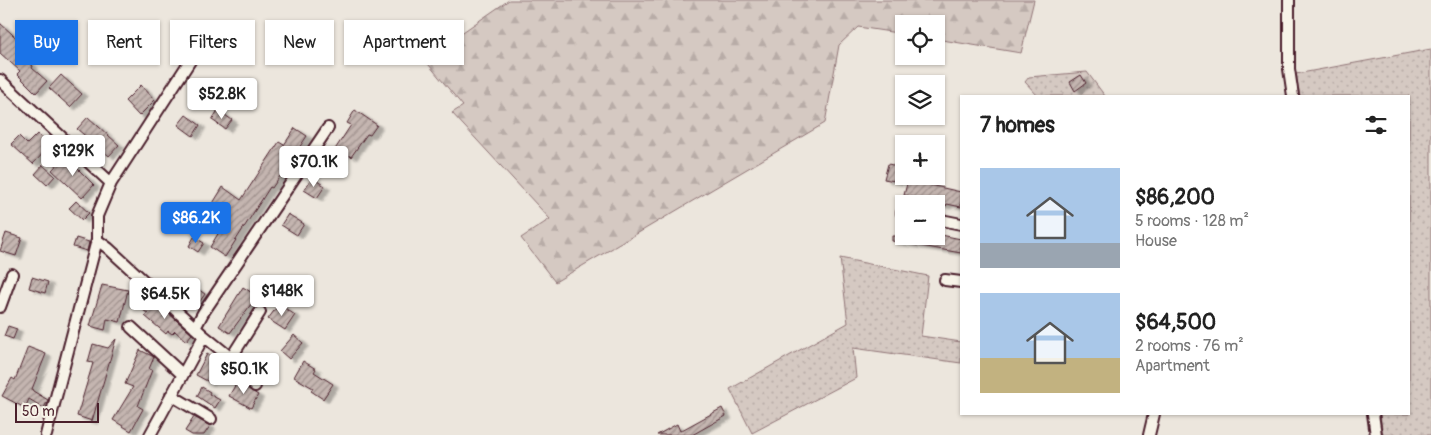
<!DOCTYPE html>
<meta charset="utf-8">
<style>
body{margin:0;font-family:Pangolin,sans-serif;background:#f2f2f2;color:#222;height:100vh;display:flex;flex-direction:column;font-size:19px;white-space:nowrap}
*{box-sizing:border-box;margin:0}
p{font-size:16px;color:#767676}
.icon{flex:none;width:28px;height:28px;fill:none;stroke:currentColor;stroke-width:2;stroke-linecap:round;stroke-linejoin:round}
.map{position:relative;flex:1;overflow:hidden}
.sheet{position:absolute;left:960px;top:95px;width:450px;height:320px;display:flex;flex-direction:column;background:#fff;border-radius:0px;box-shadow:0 1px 4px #0004}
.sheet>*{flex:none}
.hud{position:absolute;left:15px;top:20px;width:475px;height:45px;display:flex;gap:10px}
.controls{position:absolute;left:895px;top:15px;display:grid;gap:10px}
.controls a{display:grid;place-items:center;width:50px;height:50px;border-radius:0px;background:#fff;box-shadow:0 1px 4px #0004;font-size:25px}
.scale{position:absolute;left:15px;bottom:12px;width:84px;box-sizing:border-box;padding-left:5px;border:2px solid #4a1f2b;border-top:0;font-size:14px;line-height:18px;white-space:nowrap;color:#4a1f2b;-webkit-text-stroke:4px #f7f3e8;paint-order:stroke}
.price{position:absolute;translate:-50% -42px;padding:0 11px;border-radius:5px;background:#fff;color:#222;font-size:16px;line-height:32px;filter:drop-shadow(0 1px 2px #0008)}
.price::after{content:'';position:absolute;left:50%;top:30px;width:15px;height:11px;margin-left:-8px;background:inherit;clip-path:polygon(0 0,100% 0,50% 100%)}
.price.current{background:#1a73e8;color:#fff}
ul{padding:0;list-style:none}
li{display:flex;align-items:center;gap:15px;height:125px;padding:0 20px}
li span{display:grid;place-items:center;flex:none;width:140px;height:100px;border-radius:0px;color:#555}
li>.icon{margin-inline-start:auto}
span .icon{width:60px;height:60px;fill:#fffc;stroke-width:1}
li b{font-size:21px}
h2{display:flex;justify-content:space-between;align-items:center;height:60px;padding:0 20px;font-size:21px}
.pill{padding:0 18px;border-radius:0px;background:#fff;box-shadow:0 1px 4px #0004;font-size:18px;line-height:45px}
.pill.current{background:#1a73e8;color:#fff}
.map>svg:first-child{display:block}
.grass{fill:url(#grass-dots);stroke:#907476}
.forest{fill:url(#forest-firs);stroke:#907476}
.building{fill:url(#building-hatch);stroke:#4a1f2b;filter:url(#shadow)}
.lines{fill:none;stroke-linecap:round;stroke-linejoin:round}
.minor-casing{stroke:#4a1f2b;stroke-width:14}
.minor{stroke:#f7f3e8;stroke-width:10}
</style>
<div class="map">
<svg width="1431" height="435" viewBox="0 0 1431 435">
<defs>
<pattern id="grass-dots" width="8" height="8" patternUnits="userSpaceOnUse" patternTransform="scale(1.25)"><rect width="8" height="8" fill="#d5c9c2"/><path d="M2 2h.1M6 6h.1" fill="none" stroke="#b8aca7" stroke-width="1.8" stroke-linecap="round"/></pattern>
<pattern id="forest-firs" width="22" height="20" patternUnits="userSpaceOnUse" patternTransform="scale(1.25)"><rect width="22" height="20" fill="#d5c9c2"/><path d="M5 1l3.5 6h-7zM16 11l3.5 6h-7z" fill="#b8aca7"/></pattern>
<pattern id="building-hatch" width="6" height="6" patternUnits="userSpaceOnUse" patternTransform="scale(1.25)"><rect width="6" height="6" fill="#c4b5b0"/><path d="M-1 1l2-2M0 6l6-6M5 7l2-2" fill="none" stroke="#a1938f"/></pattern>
<filter id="shadow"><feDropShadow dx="5.5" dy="3" stdDeviation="1" flood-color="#0004"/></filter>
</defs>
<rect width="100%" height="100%" fill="#ece6dd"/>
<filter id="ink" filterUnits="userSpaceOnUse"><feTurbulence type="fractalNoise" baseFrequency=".02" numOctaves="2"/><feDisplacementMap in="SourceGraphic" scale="10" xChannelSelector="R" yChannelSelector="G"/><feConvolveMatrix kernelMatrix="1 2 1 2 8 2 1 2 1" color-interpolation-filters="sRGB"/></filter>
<g filter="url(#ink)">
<path class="grass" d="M1431,49V435H1383L1380,414H1409V96H1300L1296,74Z
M1087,72L1105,96H1038L1025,82L1029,77Z
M840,258L928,276L921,336L961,342V363L853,348L856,378L752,433L730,389L848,323Z"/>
<path class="forest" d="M509,0H1034L1021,53L936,39V24H904V34L858,27L839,45L825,123L555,282L521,238L550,219L452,113L463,106L424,59Z"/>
<path class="building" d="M0,23L24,45L20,50L25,55L23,57L33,66L32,68L47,81L36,93L17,74L20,71L0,53Z
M61,75L82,94L70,107L49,88Z
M1081,75L1086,83L1075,91L1070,82Z
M141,85L155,100L139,116L125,101Z
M218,110L232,120L225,129L212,120Z
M355,110L377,125L370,135L367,134L351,157L345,152L333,171L322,164L329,152L332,154L351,125L347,123Z
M186,115L200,125L193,136L178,125Z
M88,117L119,145L109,156L77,129Z
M295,128L307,136L272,188L270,187L225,257L210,247L219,232L202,221L223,187L241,200L279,142L284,145Z
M37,134L50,146L33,164L11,144L19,136L27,144Z
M65,156L94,185L82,198L52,170Z
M888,164L903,167L900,182L884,179Z
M43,165L55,176L47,185L35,174Z
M312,178L325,186L317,198L304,190Z
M908,180L961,192V207L947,204L946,206L904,195Z
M76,201L89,213L82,220L69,208Z
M288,214L304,224L297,235L281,225Z
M6,233L22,238L16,256L0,251Z
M936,234L961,239V253L892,241V236H936Z
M194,237L204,243L198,252L189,246Z
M76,238L89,242L87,251L73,247Z
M32,277L48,282L45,293L29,288Z
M102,285L128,290L120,322L107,319L105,330L90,326Z
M192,285L205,294L196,307L183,298Z
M243,287L257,296L230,333L219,326Z
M151,298L192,334L186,341L175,331L172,334L168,331L166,334L145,316L148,314L142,309Z
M279,304L295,315L285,330L268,319Z
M8,326L17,329L13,339L4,336Z
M294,335L303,343L289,359L280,351Z
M116,339L92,421L77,416L93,363L88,362L93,344L108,348Z
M28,347L46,354L32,389L33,391L48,400L44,408L29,399L25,408L2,396L12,378L15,380Z
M140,350L154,357L149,369L152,370L138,406L143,409L131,431L113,420L133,387L125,384Z
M207,354L220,362L209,382L196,375Z
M303,361L316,369L314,372L333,384L323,399L311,391L313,388L294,377Z
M237,382L258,395L251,408L229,396Z
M202,387L210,392L209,394L220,400L215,408L197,396Z
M722,408L726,416L692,435H657L677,424L680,431Z
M194,417L210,426L204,435H192L185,431Z"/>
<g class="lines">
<defs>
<path id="minor" d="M1289,0V69L1293,96
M0,80L111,183L97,216V240L46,435
M111,183L199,47
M902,213L904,214
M936,219L961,224
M97,240L108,248L204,336L150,435
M945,280L961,282
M0,307L12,274
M131,327L182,374
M195,328L203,313L328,128
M204,336L231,358L255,386
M231,358L260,312
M171,395L211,419
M1373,414L1376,435
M1149,435L1154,414"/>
</defs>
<use href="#minor" class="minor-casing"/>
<use href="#minor" class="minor"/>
</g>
</g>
</svg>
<div class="controls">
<a><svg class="icon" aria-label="locate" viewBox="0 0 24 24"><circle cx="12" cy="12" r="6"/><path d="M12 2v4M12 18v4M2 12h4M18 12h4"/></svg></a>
<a><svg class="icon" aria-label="layers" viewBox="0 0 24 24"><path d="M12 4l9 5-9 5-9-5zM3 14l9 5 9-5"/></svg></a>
<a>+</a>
<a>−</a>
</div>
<div class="scale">50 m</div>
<b class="price" style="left:222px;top:120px">$52.8K</b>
<b class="price" style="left:73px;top:177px">$129K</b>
<b class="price" style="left:314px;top:188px">$70.1K</b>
<b class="price current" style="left:196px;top:244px">$86.2K</b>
<b class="price" style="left:282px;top:317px">$148K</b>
<b class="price" style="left:165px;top:320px">$64.5K</b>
<b class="price" style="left:244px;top:395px">$50.1K</b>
<div class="hud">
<a class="pill current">Buy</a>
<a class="pill">Rent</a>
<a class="pill">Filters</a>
<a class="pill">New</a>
<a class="pill">Apartment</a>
</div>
<section class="sheet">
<h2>7 homes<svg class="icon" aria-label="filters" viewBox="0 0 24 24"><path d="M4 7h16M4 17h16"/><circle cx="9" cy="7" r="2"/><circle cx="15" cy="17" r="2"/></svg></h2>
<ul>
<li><span style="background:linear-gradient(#a9c7e8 75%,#9aa5b1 0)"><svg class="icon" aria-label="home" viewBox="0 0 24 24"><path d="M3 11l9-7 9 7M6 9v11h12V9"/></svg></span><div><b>$86,200</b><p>5 rooms · 128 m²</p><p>House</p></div></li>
<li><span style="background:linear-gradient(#a9c7e8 65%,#c2b280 0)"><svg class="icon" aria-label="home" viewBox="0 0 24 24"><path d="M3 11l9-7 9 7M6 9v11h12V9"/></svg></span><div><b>$64,500</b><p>2 rooms · 76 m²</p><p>Apartment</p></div></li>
</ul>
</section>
</div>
